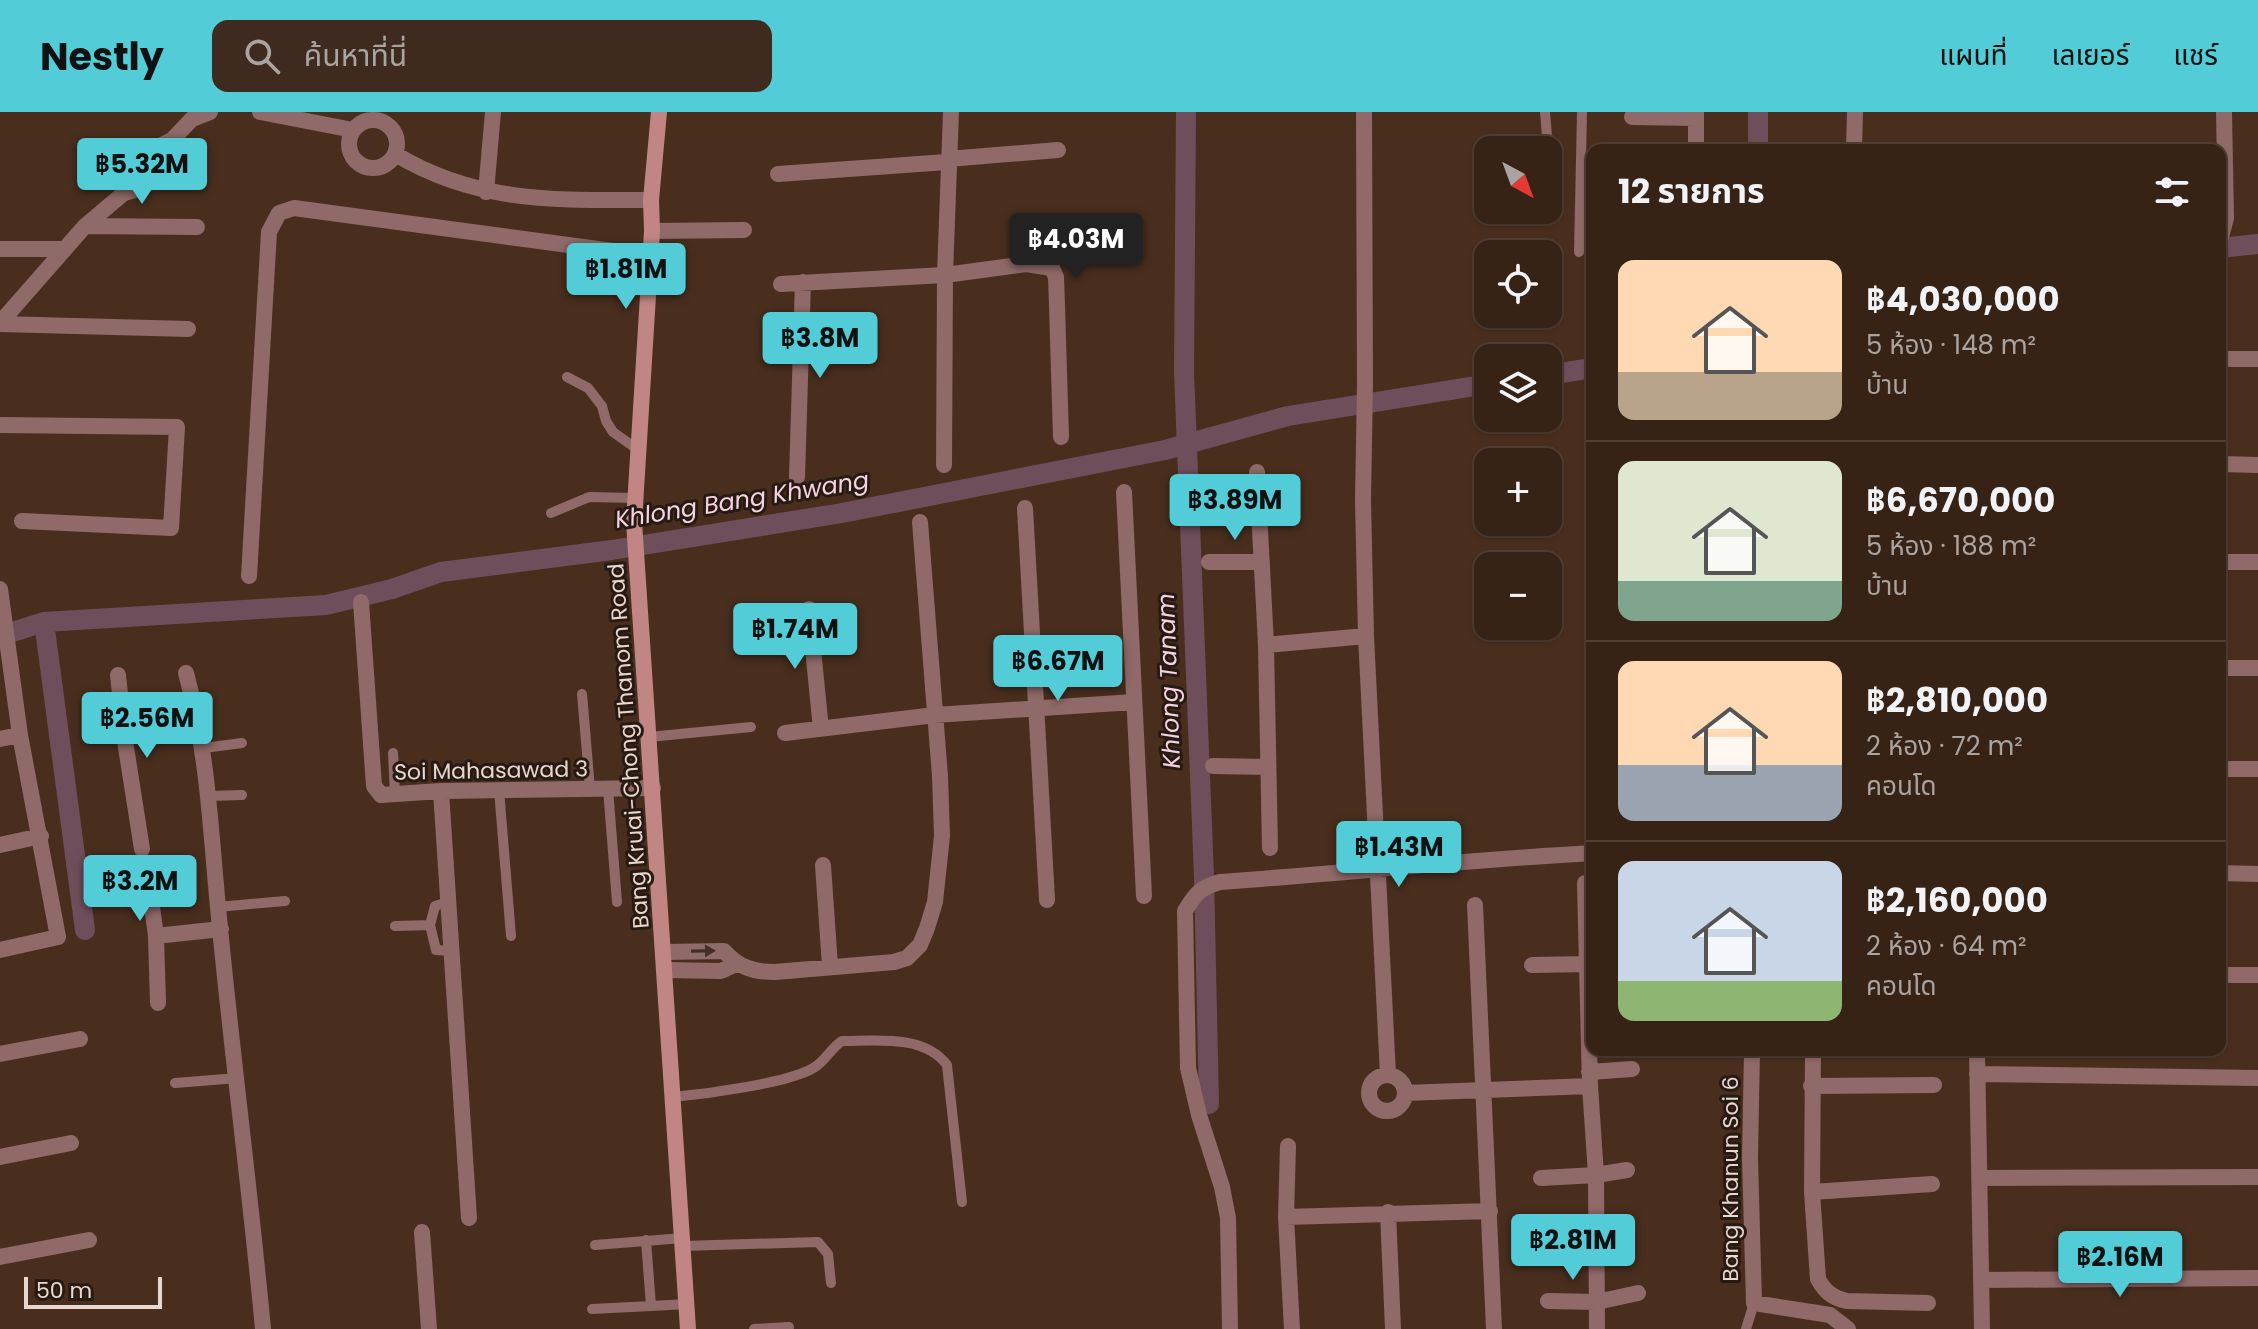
<!DOCTYPE html>
<html lang="th">
<meta charset="utf-8">
<style>
body{margin:0;font-family:Poppins,"Noto Sans Thai",sans-serif;background:#3e2a1f;color:#f1f3f6;height:100vh;display:flex;flex-direction:column;font-size:30px;white-space:nowrap}
*{box-sizing:border-box;margin:0}
p{font-size:26px;color:#aaa4a1}
.icon{flex:none;width:44px;height:44px;fill:none;stroke:currentColor;stroke-width:2;stroke-linecap:round;stroke-linejoin:round}
.map{position:relative;flex:1;overflow:hidden}
.drawer{position:absolute;left:1586px;top:32px;width:640px;height:912px;display:flex;flex-direction:column;background:#372216;border-radius:16px;box-shadow:0 2px 6px #0004,0 0 0 2px #513f35}
.drawer>*{flex:none}
.needle{width:52px;rotate:139deg}
.controls{position:absolute;left:1474px;top:24px;display:grid;gap:16px}
.controls a{display:grid;place-items:center;width:88px;height:88px;border-radius:16px;background:#372216;box-shadow:0 2px 6px #0004,0 0 0 2px #513f35;font-size:40px}
.scale{position:absolute;left:24px;bottom:20px;width:138px;box-sizing:border-box;padding-left:8px;border:4px solid #e9d7cd;border-top:0;font-size:22px;line-height:28px;white-space:nowrap;color:#e9d7cd;-webkit-text-stroke:6px #261a13;paint-order:stroke}
.price{position:absolute;translate:-50% -68px;padding:0 18px;border-radius:8px;background:#52ccd6;color:#111;font-size:26px;line-height:52px;filter:drop-shadow(0 2px 4px #0008)}
.price::after{content:'';position:absolute;left:50%;top:48px;width:24px;height:18px;margin-left:-12px;background:inherit;clip-path:polygon(0 0,100% 0,50% 100%)}
.price.selected{background:#222;color:#fff}
ul{padding:0;list-style:none}
li{display:flex;align-items:center;gap:24px;height:200px;padding:0 32px}
li+li{border-top:2px solid #513f35}
li span{display:grid;place-items:center;flex:none;width:224px;height:160px;border-radius:16px;color:#555}
li>.icon{margin-inline-start:auto}
span .icon{width:96px;height:96px;fill:#fffc;stroke-width:1}
li b{font-size:34px}
h2{display:flex;justify-content:space-between;align-items:center;height:96px;padding:0 32px;font-size:34px}
header{display:flex;align-items:center;gap:48px;box-sizing:border-box;height:112px;padding:0 40px;background:#52ccd6;color:#111}
header strong{font-size:38px}
nav{display:flex;gap:44px;margin-inline-start:auto;font-size:28px}
.search{width:560px;height:72px;background:#3e2a1f;display:flex;align-items:center;gap:20px;box-sizing:border-box;padding:0 28px;border-radius:16px;color:#aaa4a1;font-size:30px}
.map>svg:first-child{display:block}
.lines{fill:none;stroke-linecap:round;stroke-linejoin:round}
.canal{stroke:#6f4e5c;stroke-width:20}
.lane{stroke:#8f6a68;stroke-width:10}
.street{stroke:#8f6a68;stroke-width:16}
.secondary{stroke:#c18683;stroke-width:16}
.oneway{fill:#402e28}
.labels{text-anchor:middle;stroke-width:6;stroke-linejoin:round;paint-order:stroke}
.street-label{font-size:22px;fill:#e9d7cd;stroke:#261a13}
.water-label{font-size:24px;font-style:italic;fill:#f7d2e1;stroke:#261a13}
</style>
<header>
<strong>Nestly</strong>
<div class="search"><svg class="icon" aria-label="search" viewBox="0 0 24 24"><circle cx="10" cy="10" r="6"/><path d="M15 15l6 6"/></svg>ค้นหาที่นี่</div>
<nav><a>แผนที่</a><a>เลเยอร์</a><a>แชร์</a></nav>
</header>
<div class="map">
<svg width="2258" height="1217" viewBox="0 0 2258 1217">
<rect width="100%" height="100%" fill="#492e1e"/>
<g class="lines">
<path class="canal" d="M1186,0L1184,260L1204,765L1209,992
M1758,38V0
M2220,136L2258,132
M1548,263L1592,256
M44,510L85,818
M0,524L44,510L326,493L392,477L441,460L612,438L842,401L1165,338L1288,304L1488,272"/>
<path class="lane" d="M1545,0L1547,24
M1579,140L1582,0
M567,265L588,276L602,294L606,309L613,320L637,337
M551,401L589,385L634,386
M582,582L590,677
M649,625L751,615
M204,636L242,631
M393,641L395,682
M608,677L617,790
M499,678L511,824
M210,684L242,683
M448,790L435,794L430,813L436,838L452,839
M218,795L285,789
M395,814L430,813
M175,971L238,966
M673,985C705,982 791,971 815,955C826,948 831,936 842,929C875,929 924,922 947,953L962,1090
M595,1133L683,1126
M683,1134L818,1130L828,1142L831,1171
M651,1194L687,1192
M592,1197L651,1194L646,1128
M754,1217L789,1215
M1746,1217L1754,1191"/>
<path class="street" d="M260,0L353,18
M1364,0L1365,272L1363,389L1366,524L1388,963
M1696,0V38
M1632,5L1696,6
M349 32a24 24 0 1 1 48 0a24 24 0 1 1-48 0Z
M1854,38L1855,0
M395,42C478,92 558,88 651,88
M948,47L1058,38
M778,62L947,50
M486,80L493,0
M124,81L126,62L152,38L172,28L192,7L210,0
M85,114L197,115
M652,119L744,118
M2220,129L2226,106L2224,0
M0,137H64
M781,172L945,163L1026,152L1052,156L1056,165L1057,194L1061,325
M0,211L85,114L124,81L142,76L166,51L172,28
M0,212L188,217
M2220,247H2258
M0,313L177,315L171,416L22,409
M2220,352L2258,353
M944,353L945,163L951,0
M1257,360L1266,533L1270,736
M797,365L803,170
M1124,380L1144,784
M1025,396L1047,788
M1209,450H1262
M2220,450H2258
M249,464L269,120L279,101L294,96L650,144
M0,477L20,623L58,825L0,838
M361,490L374,674L381,683L441,679L653,676
M809,497L821,617
M1266,533L1366,524
M2220,556H2258
M186,561C208,643 210,712 218,795C231,936 250,1076 263,1217
M118,563L125,629L142,737
M785,621L935,603L1134,590
M0,627L20,623
M1213,654L1268,655
M2220,657H2258
M441,679L469,1106
M0,733L41,724
M146,751L156,824
M823,753L830,854
M2220,761L2258,762
M1585,771L1590,974L1596,1063L1597,1217
M1475,793L1494,1217
M664,840L724,839C738,855 753,860 775,860L894,850L907,846L920,833L927,816L935,790L942,724L940,664L920,410
M1532,853L1587,852
M665,858L721,859L736,852
M2220,863H2258
M158,891L156,824L221,817
M1752,938L1750,1046L1754,1191L1830,1203L1848,1217
M1813,938L1812,1080L1818,1167C1825,1180 1833,1186 1847,1189L1928,1191
M1977,938L1982,1217
M0,942L80,927
M1589,960L1632,957
M1977,962L2258,966
M1369 981a18 18 0 1 1 36 0a18 18 0 1 1-36 0Z
M1811,974L1934,973
M1405,981L1590,974
M1288,1034L1286,1105L1292,1217
M0,1045L71,1031
M1541,1066L1596,1063L1627,1058
M1980,1066L2258,1065
M1812,1080L1932,1072
M1388,1100L1393,1217
M1286,1105L1490,1099
M422,1120L429,1217
M0,1145L89,1128
M1981,1168L2258,1166
M1548,1189L1597,1190L1638,1181
M1230,1217L1228,1106L1222,1075L1199,1003L1188,956L1185,799C1195,782 1201,775 1220,770C1344,761 1468,748 1592,741"/>
<path class="secondary" d="M659,0L651,88L652,119L634,410L688,1217"/>
</g>
<defs><path id="oneway-solid" d="M-6-.8H1V-3.2L6.5 0L1 3.2V.8H-6Z" transform="scale(2)"/></defs>
<use class="oneway" href="#oneway-solid" transform="translate(703 839) rotate(-1)"/>
<g class="labels">
<g class="street-label">
<text transform="translate(628 634) rotate(-94)" y="8">Bang Kruai-Chong Thanom Road</text>
<text transform="translate(491 658) rotate(-1)" y="8">Soi Mahasawad 3</text>
<text transform="translate(1730 1067) rotate(-90)" y="8">Bang Khanun Soi 6</text>
</g>
<g class="water-label">
<text transform="translate(742 388) rotate(-9)" y="8">Khlong Bang Khwang</text>
<text transform="translate(1169 569) rotate(-92)" y="8">Khlong Tanam</text>
</g>
</g>
</svg>
<div class="controls">
<a><svg class="needle" viewBox="-14 -14 28 28"><path d="M0-13l5 13h-10z" fill="#e53935"/><path d="M0 13l5-13h-10z" fill="#aaa4a1"/></svg></a>
<a><svg class="icon" aria-label="locate" viewBox="0 0 24 24"><circle cx="12" cy="12" r="6"/><path d="M12 2v4M12 18v4M2 12h4M18 12h4"/></svg></a>
<a><svg class="icon" aria-label="layers" viewBox="0 0 24 24"><path d="M12 4l9 5-9 5-9-5zM3 14l9 5 9-5"/></svg></a>
<a>+</a>
<a>−</a>
</div>
<div class="scale">50 m</div>
<b class="price" style="left:142px;top:94px">฿5.32M</b>
<b class="price selected" style="left:1076px;top:169px">฿4.03M</b>
<b class="price" style="left:626px;top:199px">฿1.81M</b>
<b class="price" style="left:820px;top:268px">฿3.8M</b>
<b class="price" style="left:1235px;top:430px">฿3.89M</b>
<b class="price" style="left:795px;top:559px">฿1.74M</b>
<b class="price" style="left:1058px;top:591px">฿6.67M</b>
<b class="price" style="left:147px;top:648px">฿2.56M</b>
<b class="price" style="left:1399px;top:777px">฿1.43M</b>
<b class="price" style="left:140px;top:811px">฿3.2M</b>
<b class="price" style="left:1573px;top:1170px">฿2.81M</b>
<b class="price" style="left:2120px;top:1187px">฿2.16M</b>
<section class="drawer">
<h2>12 รายการ<svg class="icon" aria-label="filters" viewBox="0 0 24 24"><path d="M4 7h16M4 17h16"/><circle cx="9" cy="7" r="2"/><circle cx="15" cy="17" r="2"/></svg></h2>
<ul>
<li><span style="background:linear-gradient(#ffd9b3 70%,#b9a48a 0)"><svg class="icon" aria-label="home" viewBox="0 0 24 24"><path d="M3 11l9-7 9 7M6 9v11h12V9"/></svg></span><div><b>฿4,030,000</b><p>5 ห้อง · 148 m²</p><p>บ้าน</p></div></li>
<li><span style="background:linear-gradient(#dfe7d0 75%,#7fa58c 0)"><svg class="icon" aria-label="home" viewBox="0 0 24 24"><path d="M3 11l9-7 9 7M6 9v11h12V9"/></svg></span><div><b>฿6,670,000</b><p>5 ห้อง · 188 m²</p><p>บ้าน</p></div></li>
<li><span style="background:linear-gradient(#ffd9b3 65%,#9aa5b1 0)"><svg class="icon" aria-label="home" viewBox="0 0 24 24"><path d="M3 11l9-7 9 7M6 9v11h12V9"/></svg></span><div><b>฿2,810,000</b><p>2 ห้อง · 72 m²</p><p>คอนโด</p></div></li>
<li><span style="background:linear-gradient(#c9d6e8 75%,#8fb573 0)"><svg class="icon" aria-label="home" viewBox="0 0 24 24"><path d="M3 11l9-7 9 7M6 9v11h12V9"/></svg></span><div><b>฿2,160,000</b><p>2 ห้อง · 64 m²</p><p>คอนโด</p></div></li>
</ul>
</section>
</div>
